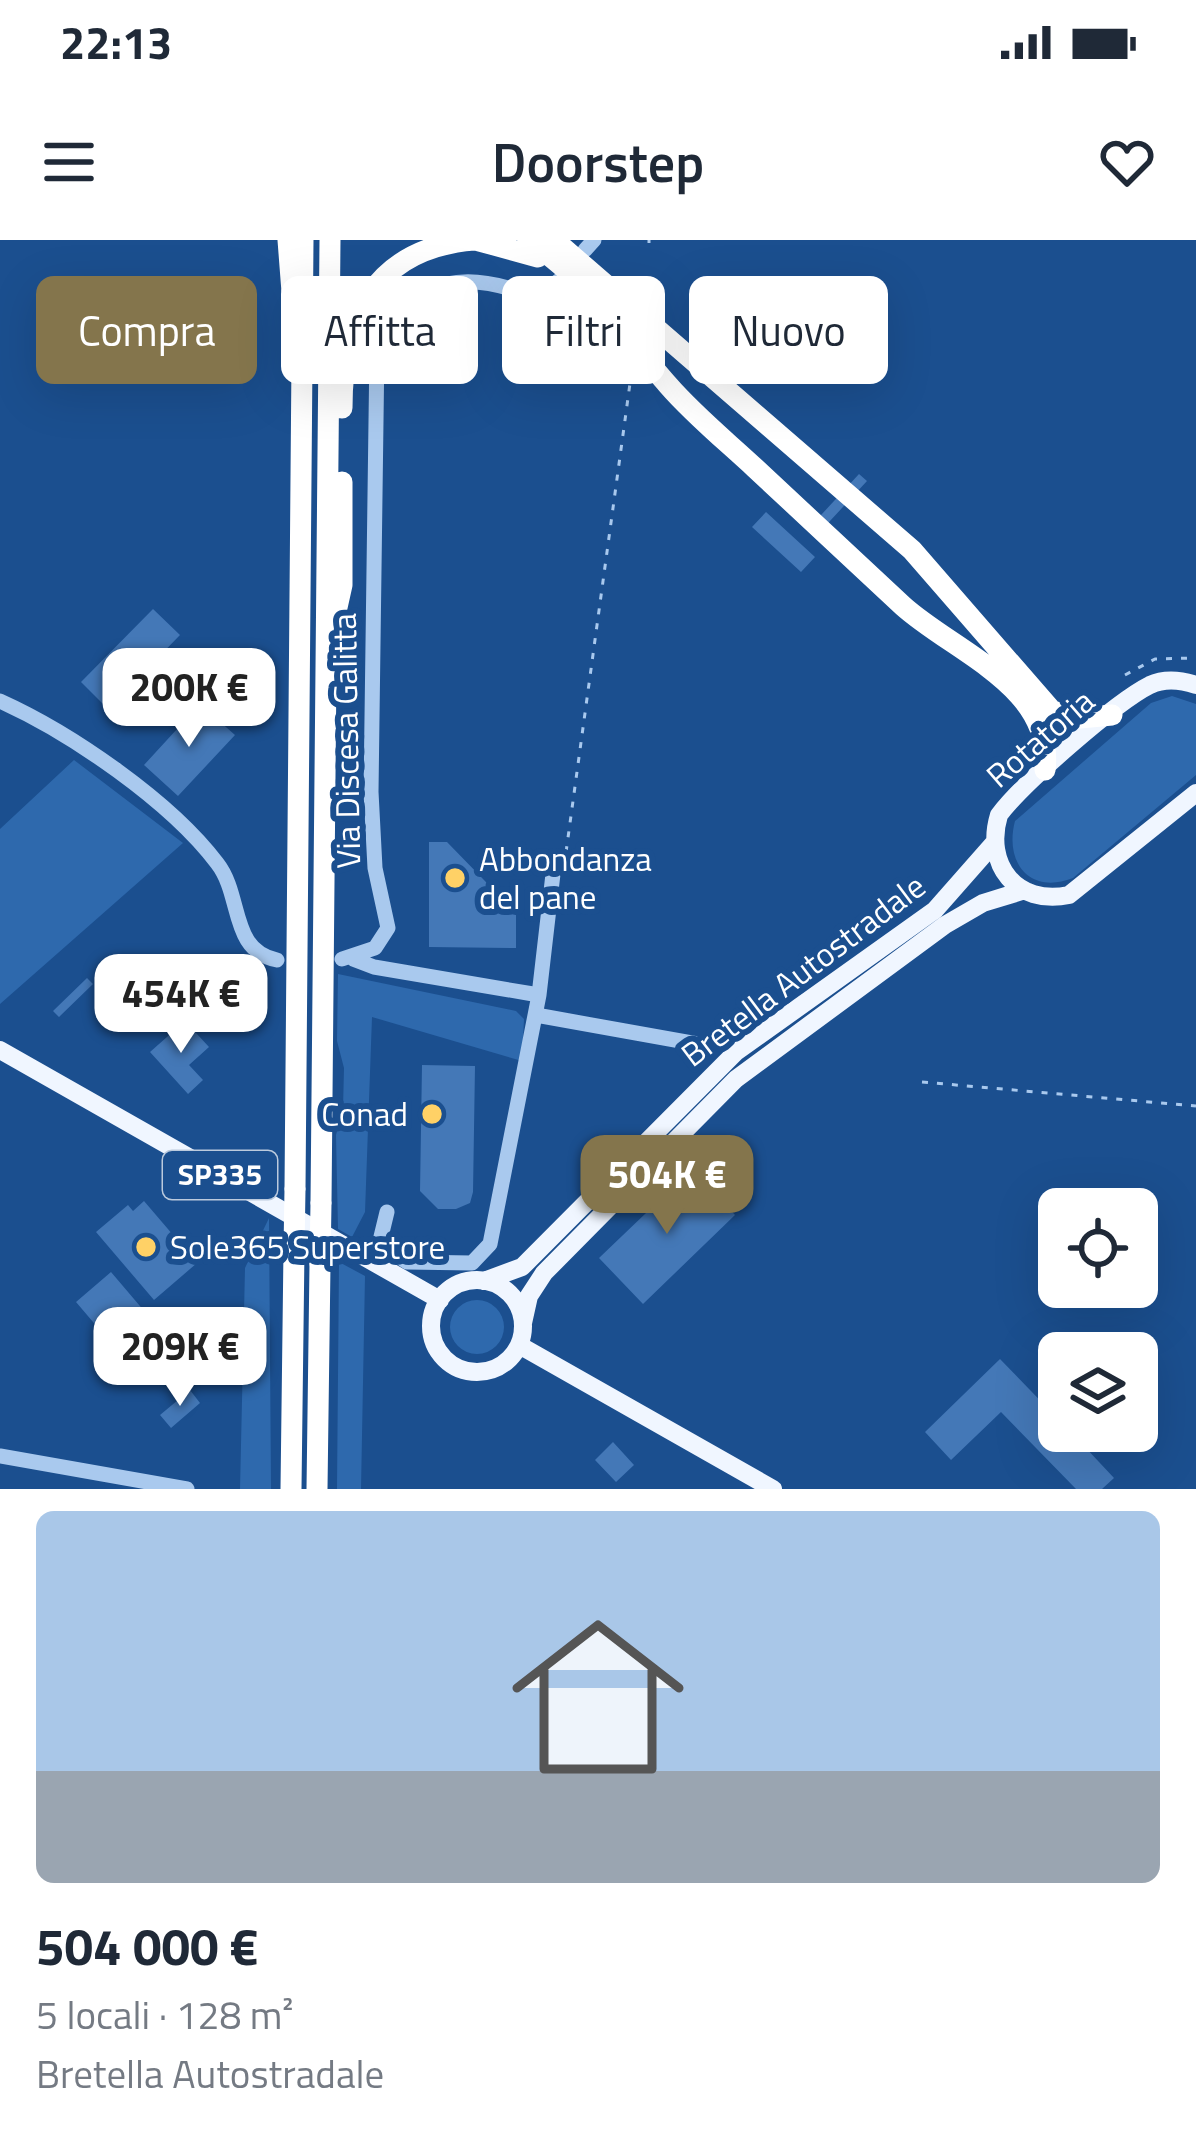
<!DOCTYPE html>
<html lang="it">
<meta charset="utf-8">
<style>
body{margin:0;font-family:"Titillium Web",sans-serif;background:#f6f6f7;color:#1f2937;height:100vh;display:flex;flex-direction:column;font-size:45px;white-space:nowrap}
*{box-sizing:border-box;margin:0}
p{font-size:39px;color:#747a83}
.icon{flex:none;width:66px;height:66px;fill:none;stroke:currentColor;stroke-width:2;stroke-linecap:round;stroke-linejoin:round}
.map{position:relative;height:1249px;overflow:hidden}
.side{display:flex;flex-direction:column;background:#fff;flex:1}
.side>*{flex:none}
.hud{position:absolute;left:36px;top:36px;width:1125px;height:108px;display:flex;gap:24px}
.fabs{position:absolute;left:1038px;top:948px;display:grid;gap:24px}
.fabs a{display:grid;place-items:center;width:120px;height:120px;border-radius:18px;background:#fff;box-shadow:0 12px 48px #0002;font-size:60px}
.price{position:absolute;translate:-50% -102px;padding:0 27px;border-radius:24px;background:#fff;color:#222;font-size:39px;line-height:78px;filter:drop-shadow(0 3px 6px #0008)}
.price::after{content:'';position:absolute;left:50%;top:72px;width:36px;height:27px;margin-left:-18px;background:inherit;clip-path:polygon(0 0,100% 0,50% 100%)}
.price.selected{background:#84754c;color:#fff}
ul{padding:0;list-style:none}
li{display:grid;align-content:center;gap:24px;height:636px;padding:0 36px}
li+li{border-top:3px solid #e0e1e3}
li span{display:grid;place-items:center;height:372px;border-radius:18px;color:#555}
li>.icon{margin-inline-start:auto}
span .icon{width:216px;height:216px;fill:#fffc;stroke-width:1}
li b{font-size:51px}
.tag{padding:0 42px;border-radius:18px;background:#fff;box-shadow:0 12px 48px #0002;font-size:42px;line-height:108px}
.tag.selected{background:#84754c;color:#fff}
.status{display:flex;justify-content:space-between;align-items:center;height:84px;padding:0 60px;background:#fff;direction:ltr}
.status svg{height:33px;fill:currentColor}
header{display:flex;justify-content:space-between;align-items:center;height:156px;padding:0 36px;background:#fff;font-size:54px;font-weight:600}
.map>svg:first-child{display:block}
.green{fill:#2e69ad}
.building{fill:#4478b7}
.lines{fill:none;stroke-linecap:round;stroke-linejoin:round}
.path{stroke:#a9c9ee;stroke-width:3;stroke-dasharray:6 9;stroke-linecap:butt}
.minor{stroke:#a9c9ee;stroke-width:15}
.major{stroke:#f0f6ff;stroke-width:18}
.highway{stroke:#fff;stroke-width:21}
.highway-bridge{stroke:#fff;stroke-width:21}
.poi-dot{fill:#ffd166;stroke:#1b4f8f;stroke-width:4.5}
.labels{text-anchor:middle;stroke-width:12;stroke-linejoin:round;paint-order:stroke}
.shield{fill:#1b4f8f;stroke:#bbcadd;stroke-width:3}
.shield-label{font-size:30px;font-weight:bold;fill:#fff}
.street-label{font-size:33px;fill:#fff;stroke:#1b4f8f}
.poi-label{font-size:33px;fill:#fff;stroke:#1b4f8f;text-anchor:start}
</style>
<div class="status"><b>22:13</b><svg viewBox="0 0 49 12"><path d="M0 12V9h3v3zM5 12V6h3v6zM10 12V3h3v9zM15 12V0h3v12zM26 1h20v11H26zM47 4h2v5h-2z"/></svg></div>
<header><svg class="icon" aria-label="menu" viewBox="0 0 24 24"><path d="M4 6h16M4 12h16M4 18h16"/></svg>Doorstep<svg class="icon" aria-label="heart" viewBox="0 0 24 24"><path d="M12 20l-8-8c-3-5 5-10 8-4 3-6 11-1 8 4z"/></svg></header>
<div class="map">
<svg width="1196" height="1249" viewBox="0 0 1196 1249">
<rect width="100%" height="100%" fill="#1b4f8f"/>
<path class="green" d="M1172,456L1196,464V535L1073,638C1030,655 1004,623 1015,581L1151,463Z
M74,520L183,603L0,764V589Z
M338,734L516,771L524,779L522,821L372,777L365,972L352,997L338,989L336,895L343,869L344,828L337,801Z
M269,978L271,1249H240L245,1028Z
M339,1022L365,1036L361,1249H337Z
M450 1087a27 27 0 1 1 54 0a27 27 0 1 1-54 0Z"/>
<path class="building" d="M754,96L779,112L767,130L743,113Z
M859,234L867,241L817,295L809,288Z
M766,272L815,317L801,332L752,287Z
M153,369L180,395L108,469L81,442Z
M200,464L235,495L178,556L144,525Z
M429,602H447L516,673V708L429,707Z
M87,738L93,744L59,777L53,771Z
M185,781L209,807L189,825L203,840L188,854L150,812Z
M422,825L475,826L473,952L470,963L456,969H438L420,951Z
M692,929L735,975L643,1064L599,1018Z
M144,961L197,1023L154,1060L96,992L128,965L133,971Z
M111,1032L168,1099L133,1129L76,1062Z
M1000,1119L1059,1180V1191H1070L1114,1238L1102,1249H1076L1001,1172L951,1220L925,1192Z
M190,1150L200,1163L171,1188L160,1175Z
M613,1202L634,1225L616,1242L595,1220Z"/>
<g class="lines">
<path class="path" d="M649,3V0
M1125,435L1155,419L1196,418
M564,627L631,136
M922,842L1196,866"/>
<path class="minor" d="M585,10L594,0
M0,461C71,493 170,561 217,623C243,656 229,710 277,720
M342,719L375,708L388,688L375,628L371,552L377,107C417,34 468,28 541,60L558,41
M353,719L374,727L539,755
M536,775L703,805
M382,1005L407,1022L472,1023L490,1004L539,755L553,634
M378,1009L387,972
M0,1216L187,1249"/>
<path class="major" d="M1196,445C1181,440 1165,438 1150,445C1116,462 1022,544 999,575C984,624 1016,666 1069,655L1196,553
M0,810L440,1060
M431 1086a46 46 0 1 1 92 0a46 46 0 1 1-92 0Z
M484,1041L522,1027L736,812L935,670L994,603
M523,1083L529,1056L544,1033L736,839L945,685L983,663L1022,651
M519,1105L773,1249"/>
<path class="highway" d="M288,0L293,65
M476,0L538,17
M528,0C586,38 624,95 668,145C694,175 726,201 755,228C804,274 854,320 903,366C954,412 1055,447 1045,530
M554,0L912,310L1052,471L1080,478L1112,475
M342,168C342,77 375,8 474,0
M336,372L342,345V242
M295,949L303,0
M321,963L330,0
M291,1249L294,1009
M317,1249L320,1024"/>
<path class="highway-bridge" d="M294,1009L295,949
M320,1024L321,963"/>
</g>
<g class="poi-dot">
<circle cx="455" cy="638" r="12"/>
<circle cx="432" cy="874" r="12"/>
<circle cx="146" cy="1007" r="12"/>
</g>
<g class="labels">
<rect class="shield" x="163" y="911" width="114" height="48" rx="9"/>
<g class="shield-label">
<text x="220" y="945">SP335</text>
</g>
<g class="street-label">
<text transform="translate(1040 498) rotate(-41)" y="12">Rotatoria</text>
<text transform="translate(346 501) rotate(-91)" y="12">Via Discesa Galitta</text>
<text transform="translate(803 730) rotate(-37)" y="12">Bretella Autostradale</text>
</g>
<g class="poi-label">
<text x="479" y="631">Abbondanza<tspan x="479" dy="38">del pane</tspan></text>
<text x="408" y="886" text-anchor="end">Conad</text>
<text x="170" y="1019">Sole365 Superstore</text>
</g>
</g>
</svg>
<div class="fabs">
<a><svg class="icon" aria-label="locate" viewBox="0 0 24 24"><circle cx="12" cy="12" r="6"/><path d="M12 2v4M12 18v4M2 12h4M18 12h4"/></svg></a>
<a><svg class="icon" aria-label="layers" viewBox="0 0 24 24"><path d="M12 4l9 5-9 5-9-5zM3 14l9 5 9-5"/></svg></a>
</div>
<b class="price" style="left:189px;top:510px">200K €</b>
<b class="price" style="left:181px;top:816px">454K €</b>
<b class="price selected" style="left:667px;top:997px">504K €</b>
<b class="price" style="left:180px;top:1169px">209K €</b>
<div class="hud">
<a class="tag selected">Compra</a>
<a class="tag">Affitta</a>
<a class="tag">Filtri</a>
<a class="tag">Nuovo</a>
</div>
</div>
<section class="side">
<ul>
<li><span style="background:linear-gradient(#a9c7e8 70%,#9aa5b1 0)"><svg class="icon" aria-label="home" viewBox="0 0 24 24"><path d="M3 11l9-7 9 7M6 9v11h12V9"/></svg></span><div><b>504 000 €</b><p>5 locali · 128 m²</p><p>Bretella Autostradale</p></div></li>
</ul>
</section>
